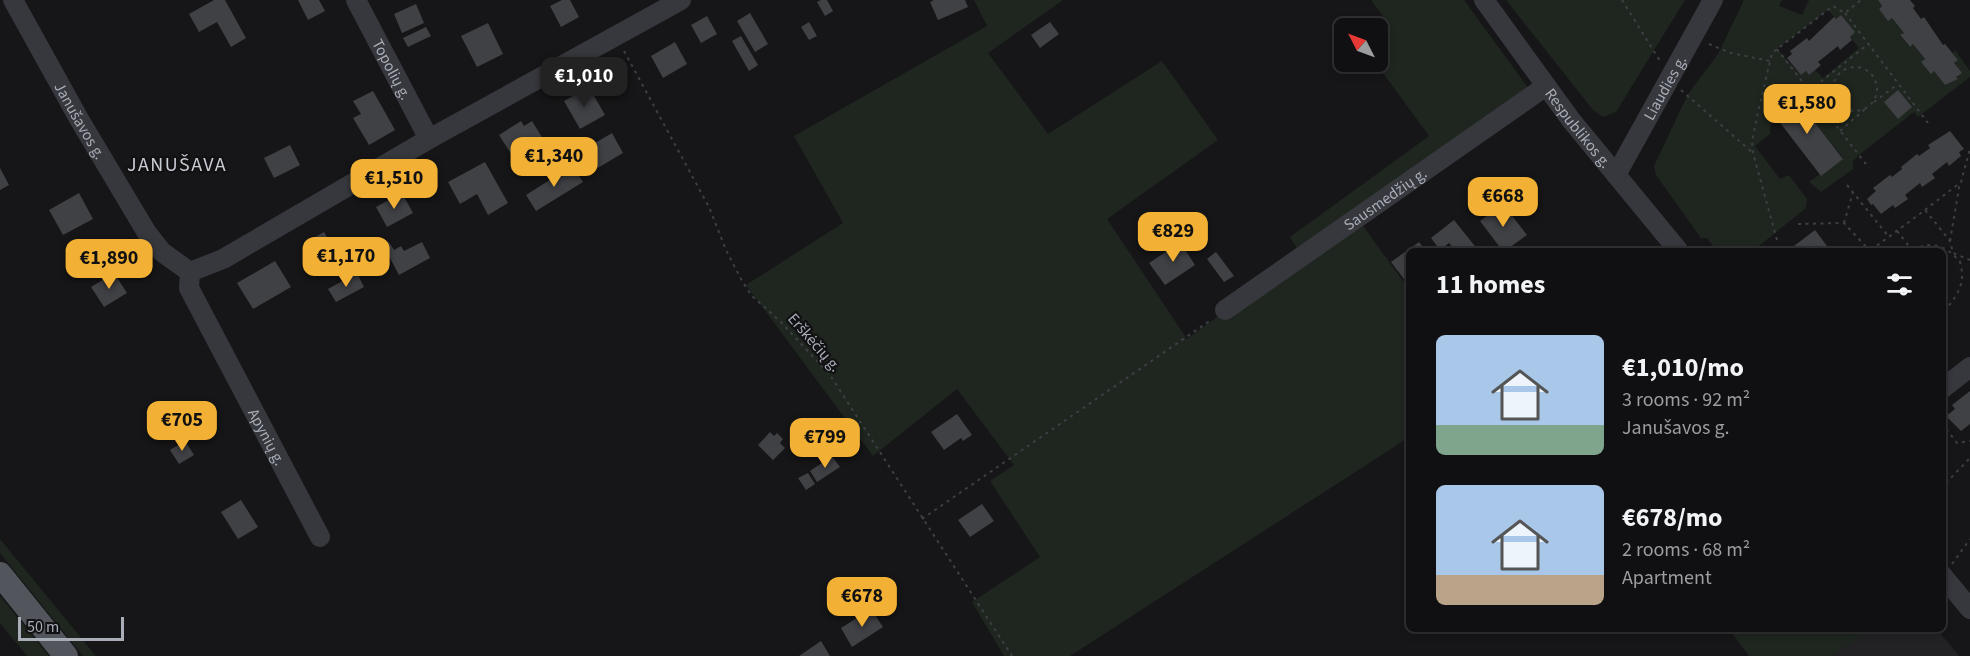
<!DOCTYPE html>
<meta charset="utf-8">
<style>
body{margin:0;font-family:"Source Sans 3",sans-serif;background:#1e1e20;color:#f1f3f6;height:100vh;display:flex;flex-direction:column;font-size:22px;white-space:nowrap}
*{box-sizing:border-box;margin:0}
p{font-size:20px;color:#9c9d9f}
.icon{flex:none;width:33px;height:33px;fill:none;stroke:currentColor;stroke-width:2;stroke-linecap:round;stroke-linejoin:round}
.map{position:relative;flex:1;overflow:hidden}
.details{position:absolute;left:1406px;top:248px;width:540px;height:384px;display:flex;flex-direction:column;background:#101012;border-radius:9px;box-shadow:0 3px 9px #0003,0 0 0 2px #303032}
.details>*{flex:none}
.needle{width:39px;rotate:312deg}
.buttons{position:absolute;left:1334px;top:18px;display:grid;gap:12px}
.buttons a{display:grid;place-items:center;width:54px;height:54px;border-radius:9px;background:#101012;box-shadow:0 3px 9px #0003,0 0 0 2px #303032;font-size:30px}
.scale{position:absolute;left:18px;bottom:15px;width:106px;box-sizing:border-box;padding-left:6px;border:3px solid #a8adb8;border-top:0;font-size:16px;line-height:21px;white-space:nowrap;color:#a8adb8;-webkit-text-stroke:4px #111113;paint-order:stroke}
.price{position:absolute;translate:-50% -51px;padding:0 14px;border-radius:12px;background:#f2b134;color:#111;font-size:20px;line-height:39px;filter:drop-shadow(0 2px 3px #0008)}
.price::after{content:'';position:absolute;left:50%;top:36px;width:18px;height:14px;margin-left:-9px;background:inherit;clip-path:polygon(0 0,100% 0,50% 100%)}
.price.on{background:#222;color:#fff}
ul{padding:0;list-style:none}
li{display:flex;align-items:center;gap:18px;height:150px;padding:0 30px}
li span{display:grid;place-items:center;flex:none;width:168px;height:120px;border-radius:9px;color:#555}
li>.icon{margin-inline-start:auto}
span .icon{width:72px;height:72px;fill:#fffc;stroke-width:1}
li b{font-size:26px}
h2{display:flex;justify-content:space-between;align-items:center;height:72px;padding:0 30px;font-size:26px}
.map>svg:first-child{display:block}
.built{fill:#222225}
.green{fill:#1e261f;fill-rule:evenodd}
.building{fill:#404145}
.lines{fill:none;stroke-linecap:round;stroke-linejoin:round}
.path{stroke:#3d3f44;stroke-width:2;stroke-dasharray:3 4.5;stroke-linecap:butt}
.minor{stroke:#37383d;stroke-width:20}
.major{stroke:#53555c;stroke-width:24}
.labels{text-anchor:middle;stroke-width:4.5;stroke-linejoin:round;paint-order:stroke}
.street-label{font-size:16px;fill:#a8adb8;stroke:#111113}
.quarter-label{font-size:20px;letter-spacing:1.5px;fill:#c9ccd4;stroke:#111113}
</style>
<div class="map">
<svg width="1970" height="656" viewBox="0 0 1970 656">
<rect width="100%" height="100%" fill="#161618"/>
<path class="built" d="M1868,628L1937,629L1959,656H1833Z"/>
<path class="green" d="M974,0H1063L988,53L1048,134L1162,61L1218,140L1107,219L1187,339L1301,255L1290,237L1429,136L1375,62L1377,28H1371L1384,18L1371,0H1464L1527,86L1525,92L1353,212L1408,288V438L1070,656H1004L972,602L1040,557L990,481L1014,465L957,389L873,456L746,285L843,223L794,136L987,26Z
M1506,0H1685L1616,112L1603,117L1593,110Z
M1744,0H1782L1779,6L1802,15L1809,0H1879L1882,6L1879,9L1892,18L1904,33L1900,36L1909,47L1913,44L1945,85L1957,79L1954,63L1958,60L1953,53L1955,50L1970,71V77L1918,117L1914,112L1859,155L1853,161V169L1821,192L1809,182L1843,158L1793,94L1771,111L1770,134L1755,146L1780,179L1789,175L1807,199L1806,208L1754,250H1716L1707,238H1701L1656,175L1654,166L1688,94L1718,54ZM1828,10L1836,19L1841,15L1855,32L1850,37L1859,48L1823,78L1815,70L1809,75L1806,71L1801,75L1777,49Z
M0,539L96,656H83L0,553Z
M0,596L49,656H27L0,623Z
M1729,629H1868L1833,656H1749Z"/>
<path class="building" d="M214,0H225L246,38L231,47L217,22L199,32L189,14Z
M298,0H319L325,11L308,20Z
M562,0H570L579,17L561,27L550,6Z
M821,0H827L833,11L825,16L817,2Z
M934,0H965L968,7L938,20L930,2Z
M1878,0H1910L1915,6L1913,8L1921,19L1924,17L1943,45L1945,44L1958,60L1954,63L1962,73L1956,77L1958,79L1945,85L1934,71L1931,74L1921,62L1925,59L1913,44L1910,47L1900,35L1904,33L1892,18L1888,21L1879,9L1882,6Z
M416,4L424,23L402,33L394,14Z
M750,13L768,44L755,52L737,21Z
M1841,15L1855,32L1850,37L1852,40L1840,50L1838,46L1818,62L1821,65L1809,75L1806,71L1801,75L1787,58L1792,54L1790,51L1807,38L1809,41L1834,17L1836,19Z
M707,16L717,34L701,43L691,25Z
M809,22L817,36L809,40L801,27Z
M1050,22L1059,34L1040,48L1031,35Z
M488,23L503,54L477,67L461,36Z
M426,27L431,36L408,47L403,38Z
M741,36L758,65L749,71L732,41Z
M675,42L687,64L663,78L651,56Z
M589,87L605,115L580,129L564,101Z
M1898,90L1912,107L1898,119L1884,102Z
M373,91L395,130L369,145L353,118L361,114L353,101Z
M1793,94L1843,159L1821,176L1771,111Z
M521,121L524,126L532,121L548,147L518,165L499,135Z
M1950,131L1964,149L1959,152L1961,156L1949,166L1947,162L1932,174L1935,178L1922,187L1920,183L1905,195L1908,199L1895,208L1893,205L1881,214L1873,204L1871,205L1867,199L1876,191L1873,188L1890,175L1892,177L1902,169L1901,167L1917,154L1919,156L1930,148L1928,145Z
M612,133L623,153L596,169L585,149Z
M290,145L300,165L274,178L264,158Z
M485,162L508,203L488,215L477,194L460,204L448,182Z
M572,166L583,182L536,211L526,195Z
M0,168L9,185L0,190Z
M79,193L93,219L63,235L49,210Z
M402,193L413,213L387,227L376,207Z
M1503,204L1527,235L1506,250H1502L1480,221Z
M1454,220L1478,250H1455L1449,243L1440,250L1431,238Z
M1815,230L1830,250H1797L1794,246Z
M324,232L339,258L320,269L305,243Z
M1185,239L1189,245L1184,248L1195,265L1165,285L1149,263Z
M389,242L394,250L401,246L404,251L422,242L430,258L399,275L383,245Z
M1419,242L1425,250H1408V276L1404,279L1391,262Z
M1216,252L1234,276L1224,282L1207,259Z
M275,261L291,287L253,309L237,283Z
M114,273L127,293L104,307L91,287Z
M357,273L364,287L336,302L328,289Z
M1970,391V424L1961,431L1946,416L1955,409L1952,405Z
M957,414L972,435L963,441L961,438L944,450L931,432Z
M770,432L774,436L777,433L783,439L780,443L785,448L773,460L758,445Z
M185,441L194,455L179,464L170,450Z
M832,456L840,467L817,482L810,471Z
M808,473L815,484L806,490L798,478Z
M241,500L258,527L238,539L221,512Z
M982,504L994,521L970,537L958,520Z
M871,609L883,627L852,647L841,628Z
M821,641L830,656H799Z"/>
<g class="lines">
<path class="path" d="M1622,0L1660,61
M1845,13L1928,123
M1709,44L1731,53L1770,61
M1777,49L1869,168
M624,51L709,207L726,250L742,281L752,296L779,320L830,375L1012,656
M1833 89a22 22 0 1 1 44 0a22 22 0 1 1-44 0Z
M1681,90L1753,153
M1809,91L1867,45
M1874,102L1898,84
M1840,131L1865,109
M1847,185L1889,237
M1925,210L1961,182L1970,149
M1844,223L1853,192
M1798,224L1844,223L1869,250
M1897,231L1912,250
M1777,240L1753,153L1752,142L1758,112L1772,53L1833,6L1845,13L1861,0
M1950,241L1960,182
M1871,250L1925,210L1950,241L1953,253L1970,260
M1913,250C1931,240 1947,246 1960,262C1967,286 1955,297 1942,315
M1942,307L1948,304
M1942,423L1957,443L1970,441
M1946,483L1970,458
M922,519L1211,320
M1952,564L1970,539"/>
<g class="minor">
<path id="s1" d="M13,0L79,119L147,233L162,252L190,272L223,259L429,139L681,0"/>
<path id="s2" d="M356,0L429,139"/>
<path id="s3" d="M1484,0L1571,120L1678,250"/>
<path id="s4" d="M1616,175L1713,0"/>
<path id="s5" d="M190,272L189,288L320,537"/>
<path id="s6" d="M1225,310L1546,86"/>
<path d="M1942,389L1970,367"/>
<path d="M1942,575L1970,609"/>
</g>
<path class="major" d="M0,574L66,656"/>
</g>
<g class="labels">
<g class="street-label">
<text dy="6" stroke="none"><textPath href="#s2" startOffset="78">Topolių g.</textPath></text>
<text dy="6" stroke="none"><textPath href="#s4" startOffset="100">Liaudies g.</textPath></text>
<text dy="6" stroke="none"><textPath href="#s1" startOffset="138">Janušavos g.</textPath></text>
<text dy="6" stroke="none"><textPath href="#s3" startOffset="159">Respublikos g.</textPath></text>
<text dy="6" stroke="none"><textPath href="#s6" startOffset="195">Sausmedžių g.</textPath></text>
<text transform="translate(815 342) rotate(49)" y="6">Erškėčių g.</text>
<text dy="6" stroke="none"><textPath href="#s5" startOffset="184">Apynių g.</textPath></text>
</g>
<g class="quarter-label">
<text x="177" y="171">JANUŠAVA</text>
</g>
</g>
</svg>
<div class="buttons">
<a><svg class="needle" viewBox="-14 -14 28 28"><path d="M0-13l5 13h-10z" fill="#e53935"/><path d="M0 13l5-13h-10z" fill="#9c9d9f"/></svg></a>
</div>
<div class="scale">50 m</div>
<b class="price on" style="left:584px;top:108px">€1,010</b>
<b class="price" style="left:1807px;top:135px">€1,580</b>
<b class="price" style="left:554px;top:188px">€1,340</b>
<b class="price" style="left:394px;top:210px">€1,510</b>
<b class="price" style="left:1503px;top:228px">€668</b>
<b class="price" style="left:1173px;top:263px">€829</b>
<b class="price" style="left:346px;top:288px">€1,170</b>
<b class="price" style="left:109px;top:290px">€1,890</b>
<b class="price" style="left:182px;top:452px">€705</b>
<b class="price" style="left:825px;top:469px">€799</b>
<b class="price" style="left:862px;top:628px">€678</b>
<section class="details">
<h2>11 homes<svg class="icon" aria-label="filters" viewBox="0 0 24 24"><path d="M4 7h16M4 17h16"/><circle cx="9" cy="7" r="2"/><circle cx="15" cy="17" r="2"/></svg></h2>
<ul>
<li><span style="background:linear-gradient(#a9c7e8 75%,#7fa58c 0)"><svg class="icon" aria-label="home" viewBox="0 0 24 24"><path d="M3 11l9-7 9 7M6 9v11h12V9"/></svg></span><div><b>€1,010/mo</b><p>3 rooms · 92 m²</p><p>Janušavos g.</p></div></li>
<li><span style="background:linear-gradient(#a9c7e8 75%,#b9a48a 0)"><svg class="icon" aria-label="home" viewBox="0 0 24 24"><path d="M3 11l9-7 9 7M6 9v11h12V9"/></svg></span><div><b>€678/mo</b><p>2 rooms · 68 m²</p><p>Apartment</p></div></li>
</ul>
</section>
</div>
